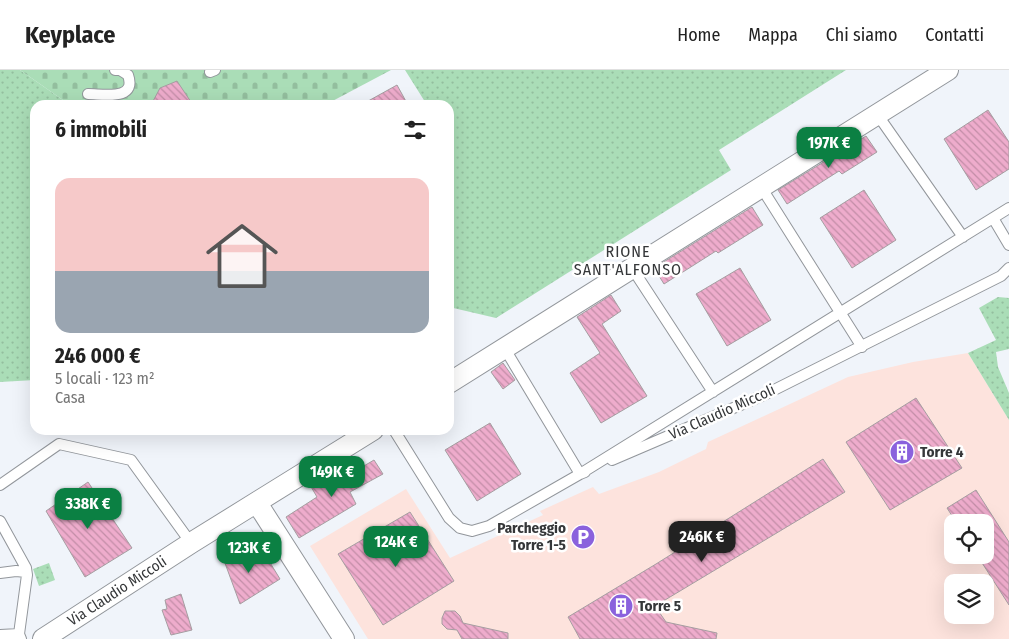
<!DOCTYPE html>
<html lang="it">
<meta charset="utf-8">
<style>
body{margin:0;font-family:"Fira Sans Condensed",sans-serif;background:#f2f2f2;color:#222;height:100vh;display:flex;flex-direction:column;font-size:19px;white-space:nowrap}
*{box-sizing:border-box;margin:0}
p{font-size:16px;color:#767676}
.icon{flex:none;width:28px;height:28px;fill:none;stroke:currentColor;stroke-width:2;stroke-linecap:round;stroke-linejoin:round}
.map{position:relative;flex:1;overflow:hidden}
.details{position:absolute;left:30px;top:30px;width:424px;height:335px;display:flex;flex-direction:column;background:#fff;border-radius:15px;box-shadow:0 5px 20px #0002}
.details>*{flex:none}
.fabs{position:absolute;left:944px;top:444px;display:grid;gap:10px}
.fabs a{display:grid;place-items:center;width:50px;height:50px;border-radius:10px;background:#fff;box-shadow:0 5px 20px #0002;font-size:25px}
.price{position:absolute;translate:-50% -42px;padding:0 11px;border-radius:10px;background:#0b8043;color:#fff;font-size:16px;line-height:32px;filter:drop-shadow(0 1px 2px #0008)}
.price::after{content:'';position:absolute;left:50%;top:30px;width:15px;height:11px;margin-left:-8px;background:inherit;clip-path:polygon(0 0,100% 0,50% 100%)}
.price.current{background:#222;color:#fff}
ul{padding:0;list-style:none}
li{display:grid;align-content:center;gap:10px;height:265px;padding:0 25px}
li span{display:grid;place-items:center;height:155px;border-radius:15px;color:#555}
li>.icon{margin-inline-start:auto}
span .icon{width:90px;height:90px;fill:#fffc;stroke-width:1}
li b{font-size:21px}
h2{display:flex;justify-content:space-between;align-items:center;height:60px;padding:0 25px;font-size:21px}
header{display:flex;align-items:center;gap:30px;box-sizing:border-box;height:70px;padding:0 25px;background:#fff;border-bottom:1px solid #e0e0e0}
header strong{font-size:24px}
nav{display:flex;gap:28px;margin-inline-start:auto;font-size:18px}
.map>svg:first-child{display:block}
.commercial{fill:#fde3dd;fill-rule:evenodd}
.grass{fill:url(#grass-dots)}
.cemetery{fill:url(#cemetery-stones)}
.building{fill:url(#building-back-hatch);stroke:#a59ea1}
.lines{fill:none;stroke-linecap:round;stroke-linejoin:round}
.lane-casing{stroke:#92969b;stroke-width:12}
.street-casing{stroke:#92969b;stroke-width:22}
.lane{stroke:#fff;stroke-width:10}
.street{stroke:#fff;stroke-width:20}
.labels{text-anchor:middle;stroke-width:5;stroke-linejoin:round;paint-order:stroke}
.street-label{font-size:15px;fill:#353739;stroke:#fff}
.poi-label{font-size:15px;font-weight:bold;fill:#353739;stroke:#fff;text-anchor:start}
.neighbourhood-label{font-size:16px;letter-spacing:1px;fill:#353739;stroke:#fff}
</style>
<header>
<strong>Keyplace</strong>
<nav><a>Home</a><a>Mappa</a><a>Chi siamo</a><a>Contatti</a></nav>
</header>
<div class="map">
<svg width="1009" height="569" viewBox="0 0 1009 569">
<defs>
<pattern id="grass-dots" width="8" height="8" patternUnits="userSpaceOnUse" patternTransform="scale(1.25)"><rect width="8" height="8" fill="#aaddb7"/><path d="M2 2h.1M6 6h.1" fill="none" stroke="#93be9e" stroke-width="1.8" stroke-linecap="round"/></pattern>
<pattern id="cemetery-stones" width="16" height="16" patternUnits="userSpaceOnUse" patternTransform="scale(1.25)"><rect width="16" height="16" fill="#aaddb7"/><path d="M2 7V4a2 2 0 0 1 4 0v3zM10 15v-3a2 2 0 0 1 4 0v3z" fill="#93be9e"/></pattern>
<pattern id="building-back-hatch" width="6" height="6" patternUnits="userSpaceOnUse" patternTransform="scale(1.25)"><rect width="6" height="6" fill="#eeaccc"/><path d="M-1 5l2 2M0 0l6 6M5-1l2 2" fill="none" stroke="#c28da7"/></pattern>
</defs>
<rect width="100%" height="100%" fill="#f0f4fa"/>
<path class="commercial" d="M968,283L1009,350V569H368L310,476L406,419L450,488L543,445L540,441L593,417L599,424L659,402L706,379L708,372L848,307L913,292ZM952,452H985V485H952ZM952,512H985V545H952Z"/>
<path class="grass" d="M0,0H20L70,35H35V310L0,312Z
M405,0H846L719,80L731,100L496,248L449,237V35H427Z
M998,227L1009,228V279L996,282L998,297L1009,323V350L968,283L996,270L979,238Z
M49,493L55,510L39,516L33,499Z"/>
<path class="cemetery" d="M20,0H391L325,35H70Z"/>
<path class="building" d="M177,11L193,35H151L160,18Z
M397,15L408,35H361Z
M988,40L1009,72V99L976,120L944,69Z
M866,66L877,82L842,104L839,101L787,134L778,120Z
M864,120L896,170L852,198L820,148Z
M752,137L763,155L718,183L716,181L664,214L654,198Z
M740,198L771,250L727,276L696,224Z
M611,225L621,241L602,254L647,326L601,353L570,303L600,283L577,247Z
M503,293L515,310L503,319L491,302Z
M916,328L962,398L890,440L846,372Z
M490,353L521,404L477,431L445,380Z
M823,389L845,422L655,536L666,552L717,563L716,569H580L568,547L656,494Z
M374,390L383,404L350,422L356,434L299,468L286,447L317,427L310,415L338,399L339,402L348,397L352,403Z
M88,412L132,478L85,507L46,441Z
M976,420L1009,472V535L977,485H985V452H956L947,438Z
M410,442L454,511L383,555L338,484Z
M238,474L250,495L266,486L280,509L240,534L222,485Z
M181,524L192,560L171,565L162,540L167,539L165,530Z
M445,541H455L460,546L463,553L508,563V569H462L457,560L447,559L442,554V548Z"/>
<g class="lines">
<defs>
<path id="lane" d="M210,2L215,0
M88,24C104,24 137,31 128,5L120,0H115
M877,44L963,167
M761,117L862,277
M993,148L1009,175
M632,198L713,322
M505,279L580,404L585,402
M394,360L449,448L460,458L472,461L489,456L580,404L1009,138
M612,390L766,324L1001,206L1009,198
M0,415L59,374L131,390L191,473
M0,451L26,498L27,505L19,564L21,569
M0,503L16,501L26,502
M0,565L19,564"/>
<path id="street" d="M449,313L948,0
M257,433L344,569
M43,569L191,473L373,360"/>
</defs>
<use href="#lane" class="lane-casing"/>
<use href="#street" class="street-casing"/>
<use href="#lane" class="lane"/>
<use href="#street" class="street"/>
</g>
<defs>
<symbol id="building-disc" viewBox="-11 -11 22 22"><circle r="9.5" fill="#8a62dd" stroke="#fff"/><path d="M-4-6H4V6H1V3H-1V6H-4ZM-2.5-4.3h1.7v1.8h-1.7ZM.8-4.3h1.7v1.8H.8ZM-2.5-1h1.7V.8h-1.7ZM.8-1h1.7V.8H.8Z" fill="#fff"/></symbol>
<symbol id="parking-disc" viewBox="-11 -11 22 22"><circle r="9.5" fill="#8a62dd" stroke="#fff"/><path d="M-3.5-5.5H1a3.5 3.5 0 0 1 0 7H-1V5.5H-3.5ZM-1-3.4V-.6H.8a1.4 1.4 0 0 0 0-2.8Z" fill="#fff"/></symbol>
</defs>
<g fill-rule="evenodd">
<use href="#building-disc" x="888" y="368" width="28" height="28"/>
<use href="#parking-disc" x="569" y="453" width="28" height="28"/>
<use href="#building-disc" x="607" y="522" width="28" height="28"/>
</g>
<g class="labels">
<g class="street-label">
<text transform="translate(722 342) rotate(-24)" y="5">Via Claudio Miccoli</text>
<text transform="translate(117 521) rotate(-33)" y="5">Via Claudio Miccoli</text>
</g>
<g class="poi-label">
<text x="920" y="387">Torre 4</text>
<text x="566" y="463" text-anchor="end">Parcheggio<tspan x="566" dy="17">Torre 1-5</tspan></text>
<text x="638" y="541">Torre 5</text>
</g>
<g class="neighbourhood-label">
<text x="628" y="187">RIONE<tspan x="628" dy="18">SANT'ALFONSO</tspan></text>
</g>
</g>
</svg>
<div class="fabs">
<a><svg class="icon" aria-label="locate" viewBox="0 0 24 24"><circle cx="12" cy="12" r="6"/><path d="M12 2v4M12 18v4M2 12h4M18 12h4"/></svg></a>
<a><svg class="icon" aria-label="layers" viewBox="0 0 24 24"><path d="M12 4l9 5-9 5-9-5zM3 14l9 5 9-5"/></svg></a>
</div>
<b class="price" style="left:829px;top:99px">197K €</b>
<b class="price" style="left:332px;top:428px">149K €</b>
<b class="price" style="left:88px;top:460px">338K €</b>
<b class="price current" style="left:702px;top:493px">246K €</b>
<b class="price" style="left:396px;top:498px">124K €</b>
<b class="price" style="left:249px;top:504px">123K €</b>
<section class="details">
<h2>6 immobili<svg class="icon" aria-label="filters" viewBox="0 0 24 24"><path d="M4 7h16M4 17h16"/><circle cx="9" cy="7" r="2"/><circle cx="15" cy="17" r="2"/></svg></h2>
<ul>
<li><span style="background:linear-gradient(#f6c9c9 60%,#9aa5b1 0)"><svg class="icon" aria-label="home" viewBox="0 0 24 24"><path d="M3 11l9-7 9 7M6 9v11h12V9"/></svg></span><div><b>246 000 €</b><p>5 locali · 123 m²</p><p>Casa</p></div></li>
</ul>
</section>
</div>
